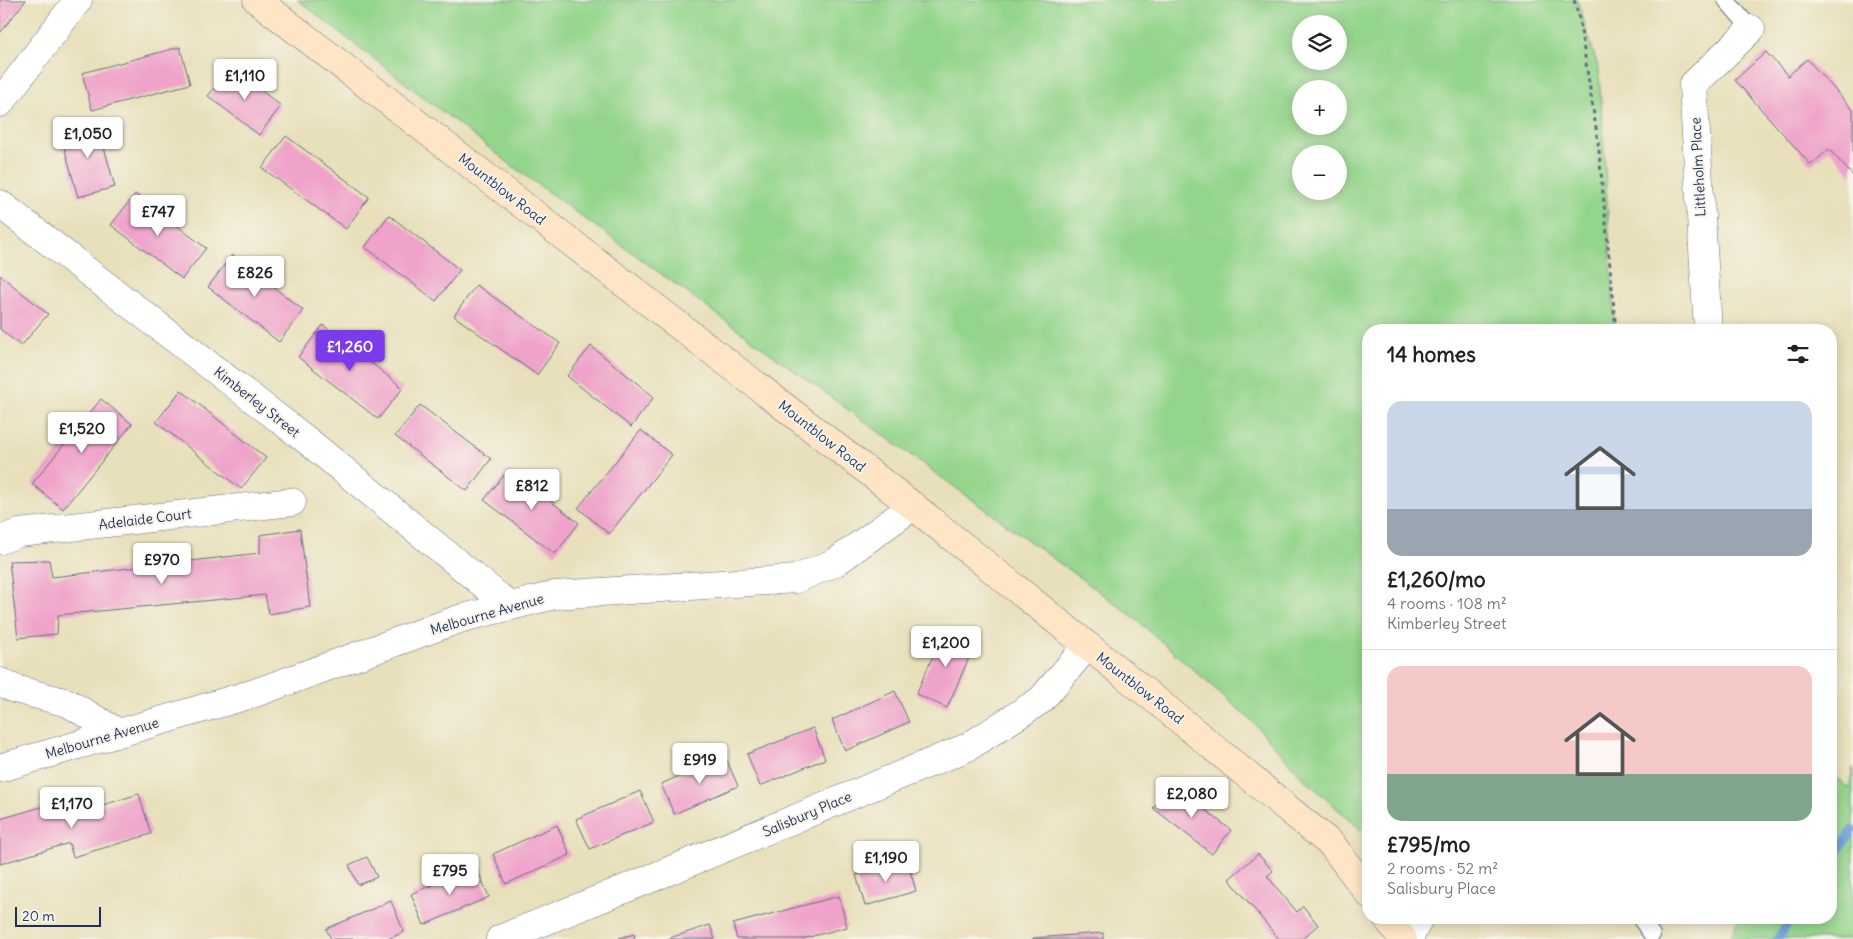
<!DOCTYPE html>
<meta charset="utf-8">
<style>
body{margin:0;font-family:Delius,sans-serif;background:#f6f6f6;color:#222;height:100vh;display:flex;flex-direction:column;font-size:19px;white-space:nowrap}
*{box-sizing:border-box;margin:0}
p{font-size:16px;color:#767676}
.icon{flex:none;width:28px;height:28px;fill:none;stroke:currentColor;stroke-width:2;stroke-linecap:round;stroke-linejoin:round}
.map{position:relative;flex:1;overflow:hidden}
.sheet{position:absolute;left:1362px;top:324px;width:475px;height:600px;display:flex;flex-direction:column;background:#fff;border-radius:20px;box-shadow:0 2px 12px #0003}
.sheet>*{flex:none}
.fabs{position:absolute;left:1292px;top:15px;display:grid;gap:10px}
.fabs a{display:grid;place-items:center;width:55px;height:55px;border-radius:50%;background:#fff;box-shadow:0 2px 12px #0003;font-size:25px}
.scale{position:absolute;left:15px;bottom:12px;width:86px;box-sizing:border-box;padding-left:5px;border:2px solid #1b2f5e;border-top:0;font-size:14px;line-height:18px;white-space:nowrap;color:#1b2f5e;-webkit-text-stroke:4px #f7f3e8;paint-order:stroke}
.price{position:absolute;translate:-50% -42px;padding:0 11px;border-radius:5px;background:#fff;color:#222;font-size:16px;line-height:32px;filter:drop-shadow(0 1px 2px #0008)}
.price::after{content:'';position:absolute;left:50%;top:30px;width:15px;height:11px;margin-left:-8px;background:inherit;clip-path:polygon(0 0,100% 0,50% 100%)}
.price.on{background:#7c3aed;color:#fff}
ul{padding:0;list-style:none}
li{display:grid;align-content:center;gap:10px;height:265px;padding:0 25px}
li+li{border-top:1px solid #e0e0e0}
li span{display:grid;place-items:center;height:155px;border-radius:15px;color:#555}
li>.icon{margin-inline-start:auto}
span .icon{width:90px;height:90px;fill:#fffc;stroke-width:1}
li b{font-size:21px}
h2{display:flex;justify-content:space-between;align-items:center;height:60px;padding:0 25px;font-size:21px}
.map>svg:first-child{display:block}
.green{fill:#94d58c;stroke:#588275;fill-rule:evenodd}
.lines{fill:none;stroke-linecap:round;stroke-linejoin:round}
.stream{stroke:#6e9ed7;stroke-width:9}
.building{fill:#efa3ca}
.lane-casing{stroke:#636d7f;stroke-width:18}
.street-casing{stroke:#636d7f;stroke-width:29}
.secondary-casing{stroke:#636d7f;stroke-width:29}
.path{stroke:#636d7f;stroke-width:3;stroke-dasharray:4 4;stroke-linecap:butt}
.lane{stroke:#fff;stroke-width:16}
.street{stroke:#fff;stroke-width:28}
.secondary{stroke:#fde5c5;stroke-width:28}
.labels{text-anchor:middle;stroke-width:4;stroke-linejoin:round;paint-order:stroke}
.street-label{font-size:14px;fill:#1b2f5e;stroke:#f7f3e8}
</style>
<div class="map">
<svg width="1853" height="939" viewBox="0 0 1853 939">
<rect width="100%" height="100%" fill="#f7f3e8"/>
<filter id="ink" filterUnits="userSpaceOnUse"><feTurbulence type="fractalNoise" baseFrequency=".02" numOctaves="2"/><feDisplacementMap in="SourceGraphic" scale="10" xChannelSelector="R" yChannelSelector="G"/><feConvolveMatrix kernelMatrix="1 2 1 2 8 2 1 2 1" color-interpolation-filters="sRGB"/></filter>
<filter id="wash" filterUnits="userSpaceOnUse"><feTurbulence type="fractalNoise" baseFrequency=".0096" numOctaves="4" result="noise"/><feDisplacementMap in="SourceGraphic" scale="20" xChannelSelector="R" yChannelSelector="G"/><feGaussianBlur stdDeviation="1.12" result="paint"/><feColorMatrix in="noise" values="0 0 0 0 0 0 0 0 0 0 0 0 0 0 0 0 0 1.4 0 .05"/><feComposite in="paint" operator="in"/></filter>
<g filter="url(#wash)">
<rect width="100%" height="100%" fill="#e8e0bb"/>
<path class="green" d="M298,0H1577L1599,70L1615,330H1369V822L1361,830L1302,777L1253,722L1131,615L514,167ZM1301,24H1339V61H1301ZM1301,89H1339V126H1301ZM1301,154H1339V191H1301Z
M1853,768V939H1730L1739,918H1831V772L1849,789Z"/>
<g class="lines">
<path class="stream" d="M1831,861L1853,829
M1777,939L1792,918"/>
</g>
<g id="blocks">
<path class="building" d="M0,0H26L0,33Z
M180,47L190,84L92,110L82,73Z
M1766,52L1788,76L1807,59L1853,110V176L1829,149L1811,165L1735,80Z
M231,67L281,106L259,135L208,96Z
M97,122L115,187L78,197L60,132Z
M286,136L369,197L346,229L262,168Z
M135,194L206,248L182,279L111,225Z
M389,215L460,270L436,301L365,247Z
M232,255L303,310L279,342L208,287Z
M0,275L48,314L21,346L0,329Z
M476,285L560,343L537,375L454,316Z
M323,325L403,388L378,419L298,357Z
M591,346L654,397L631,427L567,376Z
M181,390L266,458L241,489L156,422Z
M101,399L132,424L63,509L32,484Z
M420,405L491,459L467,491L395,436Z
M641,430L672,455L609,534L578,508Z
M509,469L579,523L555,554L484,500Z
M300,529L310,607L269,614L265,595L58,615L57,634L18,638L9,561L49,560L52,577L260,553V535Z
M945,629L976,642L947,708L916,694Z
M895,691L909,722L845,751L832,720Z
M813,728L825,759L760,786L747,754Z
M725,756L738,786L674,814L661,784Z
M1172,784L1231,830L1212,854L1153,808Z
M640,791L654,822L590,849L576,819Z
M139,794L151,834L73,857L69,843L0,864V819L62,801L67,816Z
M557,825L570,855L506,884L493,854Z
M1258,854L1273,871L1267,876L1297,912L1303,906L1318,925L1302,939H1279L1229,879Z
M367,857L377,877L358,885L349,865Z
M907,860L916,891L865,906L856,875Z
M476,866L489,897L424,925L411,894Z
M839,896L847,927L802,939H737L733,924Z
M391,901L404,932L388,939H331L326,929Z
M710,925L715,939H667Z
M1103,933V939H1033V938Z
M634,934L635,939H619V938Z"/>
</g>
</g>
<g filter="url(#ink)">
<use href="#blocks" fill-opacity="0" stroke="#636d7f" stroke-width="1"/>
<g class="lines">
<defs>
<path id="lane" d="M1726,0L1751,29
M1640,918L1652,935"/>
<path id="street" d="M0,103L78,0
M0,204L309,442L510,606
M1708,330L1693,85L1751,29
M0,540L19,533L292,502
M0,682L15,689L68,703L119,733
M0,768L255,693L459,619L555,595L796,579L836,562L913,506
M500,939L647,880L968,747L1041,700L1087,646
M1409,939L1419,918"/>
<path id="secondary" d="M257,0L913,506L1168,710L1332,845L1369,894
M1387,918L1403,939"/>
</defs>
<use href="#lane" class="lane-casing"/>
<use href="#street" class="street-casing"/>
<use href="#secondary" class="secondary-casing"/>
<path class="path" d="M1574,0L1579,18L1598,141L1616,330"/>
<use href="#lane" class="lane"/>
<use href="#street" class="street"/>
<use href="#secondary" class="secondary"/>
</g>
</g>
<g class="labels">
<g class="street-label">
<text transform="translate(1698 167) rotate(-93)" y="5">Littleholm Place</text>
<text transform="translate(502 189) rotate(38)" y="5">Mountblow Road</text>
<text transform="translate(257 402) rotate(38)" y="5">Kimberley Street</text>
<text transform="translate(822 436) rotate(38)" y="5">Mountblow Road</text>
<text transform="translate(145 519) rotate(-7)" y="5">Adelaide Court</text>
<text transform="translate(487 614) rotate(-16)" y="5">Melbourne Avenue</text>
<text transform="translate(1140 688) rotate(38)" y="5">Mountblow Road</text>
<text transform="translate(102 738) rotate(-16)" y="5">Melbourne Avenue</text>
<text transform="translate(807 814) rotate(-23)" y="5">Salisbury Place</text>
</g>
</g>
</svg>
<div class="fabs">
<a><svg class="icon" aria-label="layers" viewBox="0 0 24 24"><path d="M12 4l9 5-9 5-9-5zM3 14l9 5 9-5"/></svg></a>
<a>+</a>
<a>−</a>
</div>
<div class="scale">20 m</div>
<b class="price" style="left:245px;top:101px">£1,110</b>
<b class="price" style="left:88px;top:159px">£1,050</b>
<b class="price" style="left:158px;top:237px">£747</b>
<b class="price" style="left:255px;top:298px">£826</b>
<b class="price on" style="left:350px;top:372px">£1,260</b>
<b class="price" style="left:82px;top:454px">£1,520</b>
<b class="price" style="left:532px;top:511px">£812</b>
<b class="price" style="left:162px;top:585px">£970</b>
<b class="price" style="left:946px;top:668px">£1,200</b>
<b class="price" style="left:700px;top:785px">£919</b>
<b class="price" style="left:1192px;top:819px">£2,080</b>
<b class="price" style="left:72px;top:829px">£1,170</b>
<b class="price" style="left:886px;top:883px">£1,190</b>
<b class="price" style="left:450px;top:896px">£795</b>
<section class="sheet">
<h2>14 homes<svg class="icon" aria-label="filters" viewBox="0 0 24 24"><path d="M4 7h16M4 17h16"/><circle cx="9" cy="7" r="2"/><circle cx="15" cy="17" r="2"/></svg></h2>
<ul>
<li><span style="background:linear-gradient(#c9d6e8 70%,#9aa5b1 0)"><svg class="icon" aria-label="home" viewBox="0 0 24 24"><path d="M3 11l9-7 9 7M6 9v11h12V9"/></svg></span><div><b>£1,260/mo</b><p>4 rooms · 108 m²</p><p>Kimberley Street</p></div></li>
<li><span style="background:linear-gradient(#f6c9c9 70%,#7fa58c 0)"><svg class="icon" aria-label="home" viewBox="0 0 24 24"><path d="M3 11l9-7 9 7M6 9v11h12V9"/></svg></span><div><b>£795/mo</b><p>2 rooms · 52 m²</p><p>Salisbury Place</p></div></li>
</ul>
</section>
</div>
